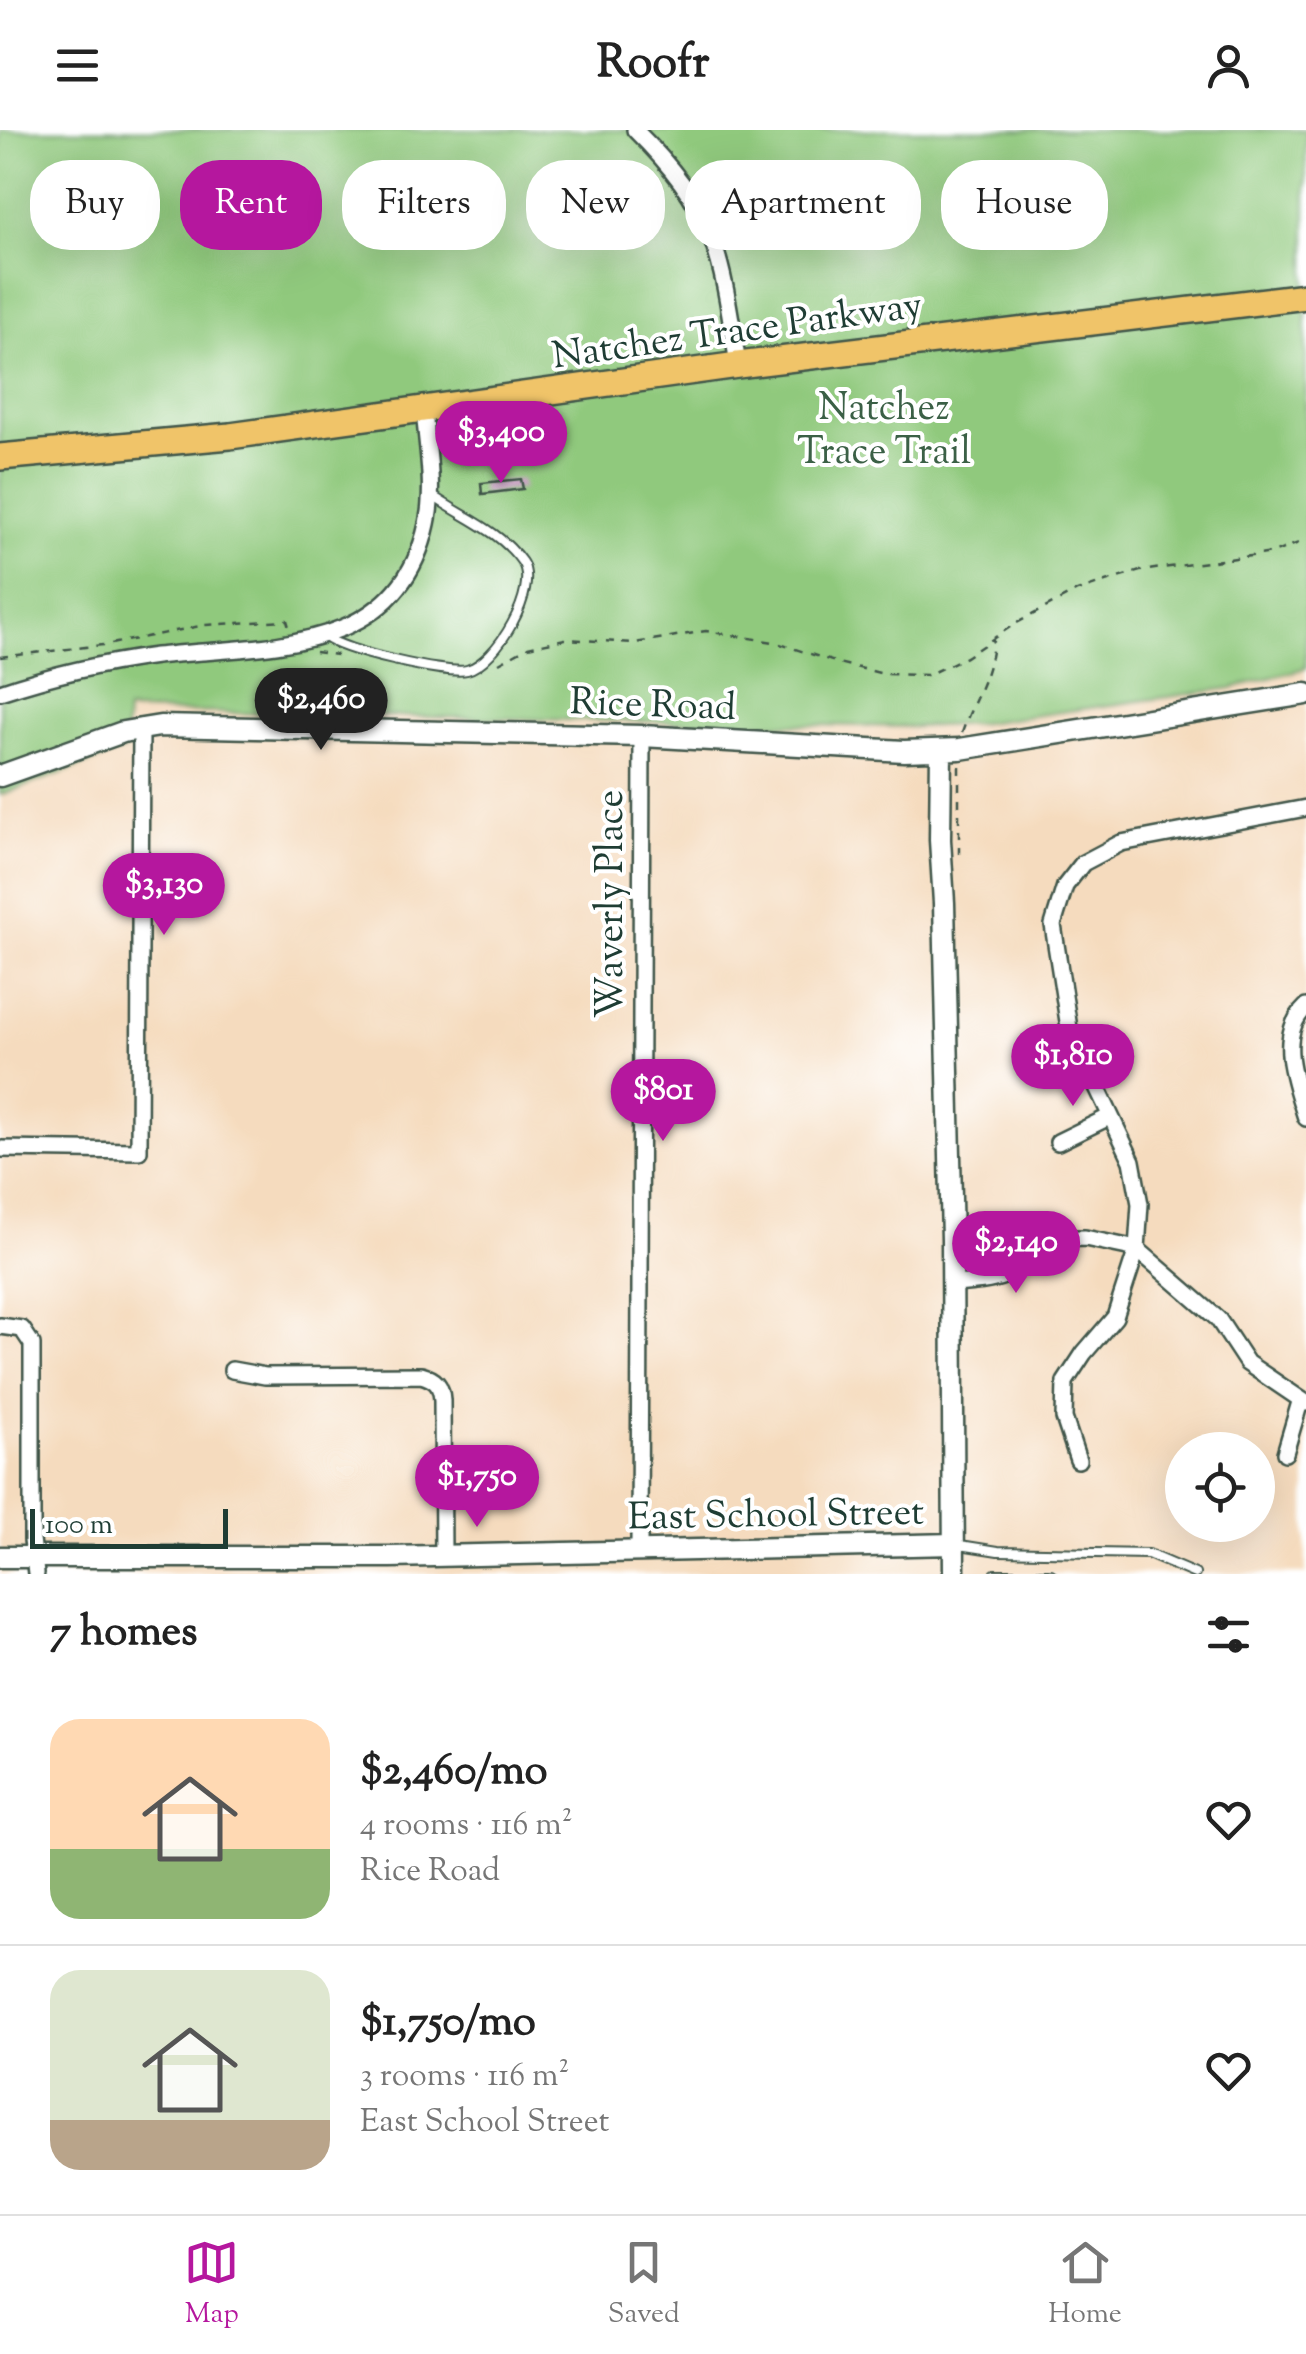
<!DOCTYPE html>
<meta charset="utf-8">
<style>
body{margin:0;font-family:"Sorts Mill Goudy",serif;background:#f2f2f2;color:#222;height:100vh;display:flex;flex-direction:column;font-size:38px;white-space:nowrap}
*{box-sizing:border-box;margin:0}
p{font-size:32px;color:#767676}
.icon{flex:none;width:55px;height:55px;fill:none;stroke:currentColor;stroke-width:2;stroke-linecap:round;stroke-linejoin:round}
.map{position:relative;height:1444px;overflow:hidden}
.panel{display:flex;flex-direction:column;background:#fff;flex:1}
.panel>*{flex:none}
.guide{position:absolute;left:30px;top:30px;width:1248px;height:90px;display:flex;gap:20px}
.fabs{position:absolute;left:1165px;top:1302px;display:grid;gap:20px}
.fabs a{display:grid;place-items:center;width:110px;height:110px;border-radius:50%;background:#fff;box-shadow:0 10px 40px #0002;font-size:50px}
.scale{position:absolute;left:30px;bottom:25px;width:198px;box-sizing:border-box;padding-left:10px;border:5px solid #1f3d34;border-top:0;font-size:28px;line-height:35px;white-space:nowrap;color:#1f3d34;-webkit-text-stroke:8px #fff;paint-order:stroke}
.price{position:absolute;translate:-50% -85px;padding:0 22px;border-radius:35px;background:#b5179e;color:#fff;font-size:32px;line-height:65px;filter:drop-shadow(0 2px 5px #0008)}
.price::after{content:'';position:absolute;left:50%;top:60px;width:30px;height:22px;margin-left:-15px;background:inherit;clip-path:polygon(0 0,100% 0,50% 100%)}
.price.current{background:#222;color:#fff}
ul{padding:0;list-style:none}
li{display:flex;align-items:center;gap:30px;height:250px;padding:0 50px}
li+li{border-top:2px solid #e0e0e0}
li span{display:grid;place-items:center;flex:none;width:280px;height:200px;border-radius:30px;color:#555}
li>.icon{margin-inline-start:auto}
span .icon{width:120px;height:120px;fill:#fffc;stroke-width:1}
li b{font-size:42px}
h2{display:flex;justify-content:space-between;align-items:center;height:120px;padding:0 50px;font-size:42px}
.tag{padding:0 35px;border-radius:40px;background:#fff;box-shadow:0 10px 40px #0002;font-size:35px;line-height:90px}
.tag.current{background:#b5179e;color:#fff}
header{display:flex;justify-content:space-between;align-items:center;height:130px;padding:0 50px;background:#fff;font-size:45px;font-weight:700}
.tabs{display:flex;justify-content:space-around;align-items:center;height:140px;border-top:2px solid #e0e0e0;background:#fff;font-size:28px;color:#767676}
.tabs a{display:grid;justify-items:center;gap:5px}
.tabs .current{color:#b5179e}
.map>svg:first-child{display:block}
.green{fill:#90c97d;stroke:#588358;stroke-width:2.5}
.building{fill:#c8a0c2}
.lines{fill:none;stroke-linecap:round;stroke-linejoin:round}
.service-casing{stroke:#3f5549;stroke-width:12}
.minor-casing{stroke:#3f5549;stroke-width:20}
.tertiary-casing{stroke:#3f5549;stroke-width:25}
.primary-casing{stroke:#3f5549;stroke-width:30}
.path{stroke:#3f5549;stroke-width:2.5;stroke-dasharray:8 8;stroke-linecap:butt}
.service{stroke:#fff;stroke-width:8}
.minor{stroke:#fff;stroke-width:15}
.tertiary{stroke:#fff;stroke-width:20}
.primary{stroke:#f0c469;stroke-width:25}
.labels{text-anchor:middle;stroke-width:8;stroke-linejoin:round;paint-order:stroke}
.street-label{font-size:38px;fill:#1f3d34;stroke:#fff}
.park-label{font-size:38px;fill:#3b6046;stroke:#fff}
</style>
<header><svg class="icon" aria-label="menu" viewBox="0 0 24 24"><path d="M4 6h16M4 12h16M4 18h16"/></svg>Roofr<svg class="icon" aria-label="person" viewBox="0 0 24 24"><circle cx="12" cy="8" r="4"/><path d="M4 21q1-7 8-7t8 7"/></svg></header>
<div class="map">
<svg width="1306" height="1444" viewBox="0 0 1306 1444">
<rect width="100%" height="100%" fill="#fff"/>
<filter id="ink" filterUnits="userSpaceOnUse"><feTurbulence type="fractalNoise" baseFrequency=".01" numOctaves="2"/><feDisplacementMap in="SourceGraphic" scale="20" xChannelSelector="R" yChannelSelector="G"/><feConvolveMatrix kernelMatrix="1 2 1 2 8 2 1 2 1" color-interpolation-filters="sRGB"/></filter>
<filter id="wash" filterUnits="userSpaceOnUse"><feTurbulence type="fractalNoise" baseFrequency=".0048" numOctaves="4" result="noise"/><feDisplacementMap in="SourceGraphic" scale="40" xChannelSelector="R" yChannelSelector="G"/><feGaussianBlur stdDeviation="2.25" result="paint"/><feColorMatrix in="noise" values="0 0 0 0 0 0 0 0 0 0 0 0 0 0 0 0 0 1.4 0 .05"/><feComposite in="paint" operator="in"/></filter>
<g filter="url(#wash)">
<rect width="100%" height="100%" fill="#f5dbbe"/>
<path class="green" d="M0,0H1306V538L1232,558L975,594L914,597L127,581L124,620L0,665Z"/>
<g id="blocks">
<path class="building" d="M521,349L523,359L482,364L481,353Z"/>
</g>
</g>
<g filter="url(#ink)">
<use href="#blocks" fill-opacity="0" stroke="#3f5549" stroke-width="2.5"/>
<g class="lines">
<defs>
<path id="service" d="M326,507C340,520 447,545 467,540C496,533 540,459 522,432C499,399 460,386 430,364
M954,1414L998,1421L1148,1424L1195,1444
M995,1444H1051"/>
<path id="minor" d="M635,0C717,81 721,125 738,235
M0,562C51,545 103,533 156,526C261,514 398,528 427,394C435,358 427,317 424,280
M1306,877C1275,906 1296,954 1306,988
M1058,1012L1109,987
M0,1019L139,1021L141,597
M952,1110L1085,1108L1137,1119L1218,1189L1247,1233L1306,1273
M952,1154C994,1151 1018,1150 1043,1111
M0,1196L22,1199L32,1214V1410L36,1444
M232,1240L265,1246L421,1245C436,1249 441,1255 442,1270L443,1425
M1285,1323L1300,1272
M1078,1330L1064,1288L1065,1252L1084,1223L1115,1187L1137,1119L1140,1074L1132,1031L1069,898L1053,795L1065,756L1083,733L1121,713L1306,678
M639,1421L642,606"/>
<path id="tertiary" d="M941,620L940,710L944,773L952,1110L954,1444
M0,646L123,602L160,596L642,606L904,621L960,619L1306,564
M0,1427H391L954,1414"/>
<path id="primary" d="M0,327L230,306L738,235L1306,166"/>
</defs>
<use href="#service" class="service-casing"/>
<use href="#minor" class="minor-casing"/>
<use href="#tertiary" class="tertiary-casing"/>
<use href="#primary" class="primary-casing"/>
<path class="path" d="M315,522L337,525
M0,527L111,514L205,495L287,490L289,497
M499,533L528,517L565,509L635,513L706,501L774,512L838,533L884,544L927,545L966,527L1013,495L1077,461L1140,441L1273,423L1306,410
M962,603C973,569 992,545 993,509
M959,636V728"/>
<use href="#service" class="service"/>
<use href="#minor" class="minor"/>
<use href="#tertiary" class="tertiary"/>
<use href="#primary" class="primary"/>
</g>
</g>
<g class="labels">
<g class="street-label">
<text transform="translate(737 199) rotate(-8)" y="13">Natchez Trace Parkway</text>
<text transform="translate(653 573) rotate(2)" y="13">Rice Road</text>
<text transform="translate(609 774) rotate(-90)" y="13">Waverly Place</text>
<text transform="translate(776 1383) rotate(-1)" y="13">East School Street</text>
</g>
<g class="park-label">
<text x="884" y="289">Natchez<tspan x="884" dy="44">Trace Trail</tspan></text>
</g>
</g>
</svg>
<div class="fabs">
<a><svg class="icon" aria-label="locate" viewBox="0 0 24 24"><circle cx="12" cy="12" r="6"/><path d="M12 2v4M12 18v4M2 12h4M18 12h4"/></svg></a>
</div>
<div class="scale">100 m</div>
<b class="price" style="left:501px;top:356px">$3,400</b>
<b class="price current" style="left:321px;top:623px">$2,460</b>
<b class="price" style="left:164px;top:808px">$3,130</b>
<b class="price" style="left:1073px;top:979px">$1,810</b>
<b class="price" style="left:663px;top:1014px">$801</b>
<b class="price" style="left:1016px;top:1166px">$2,140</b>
<b class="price" style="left:477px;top:1400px">$1,750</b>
<div class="guide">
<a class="tag">Buy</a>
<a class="tag current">Rent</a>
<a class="tag">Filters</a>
<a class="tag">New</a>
<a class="tag">Apartment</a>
<a class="tag">House</a>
</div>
</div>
<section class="panel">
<h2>7 homes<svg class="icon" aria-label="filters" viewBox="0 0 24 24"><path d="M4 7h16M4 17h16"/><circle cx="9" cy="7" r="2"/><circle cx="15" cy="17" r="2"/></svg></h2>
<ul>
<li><span style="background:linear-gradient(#ffd9b3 65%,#8fb573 0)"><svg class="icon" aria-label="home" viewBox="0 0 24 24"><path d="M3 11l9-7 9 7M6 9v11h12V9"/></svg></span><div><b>$2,460/mo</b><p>4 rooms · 116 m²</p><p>Rice Road</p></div><svg class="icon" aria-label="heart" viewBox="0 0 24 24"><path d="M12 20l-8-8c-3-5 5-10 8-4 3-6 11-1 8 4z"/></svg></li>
<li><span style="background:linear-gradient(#dfe7d0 75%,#b9a48a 0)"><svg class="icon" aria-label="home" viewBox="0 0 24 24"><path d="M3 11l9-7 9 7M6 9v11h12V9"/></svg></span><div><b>$1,750/mo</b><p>3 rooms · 116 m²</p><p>East School Street</p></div><svg class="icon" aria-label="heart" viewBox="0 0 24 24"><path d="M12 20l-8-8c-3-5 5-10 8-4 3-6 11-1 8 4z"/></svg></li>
</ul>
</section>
<nav class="tabs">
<a class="current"><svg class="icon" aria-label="map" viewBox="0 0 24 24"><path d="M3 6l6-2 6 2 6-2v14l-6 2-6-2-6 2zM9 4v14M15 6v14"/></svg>Map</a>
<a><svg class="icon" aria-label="saved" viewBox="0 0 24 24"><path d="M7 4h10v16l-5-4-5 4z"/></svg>Saved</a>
<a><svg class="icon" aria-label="home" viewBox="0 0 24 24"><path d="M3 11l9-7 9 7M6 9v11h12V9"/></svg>Home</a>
</nav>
